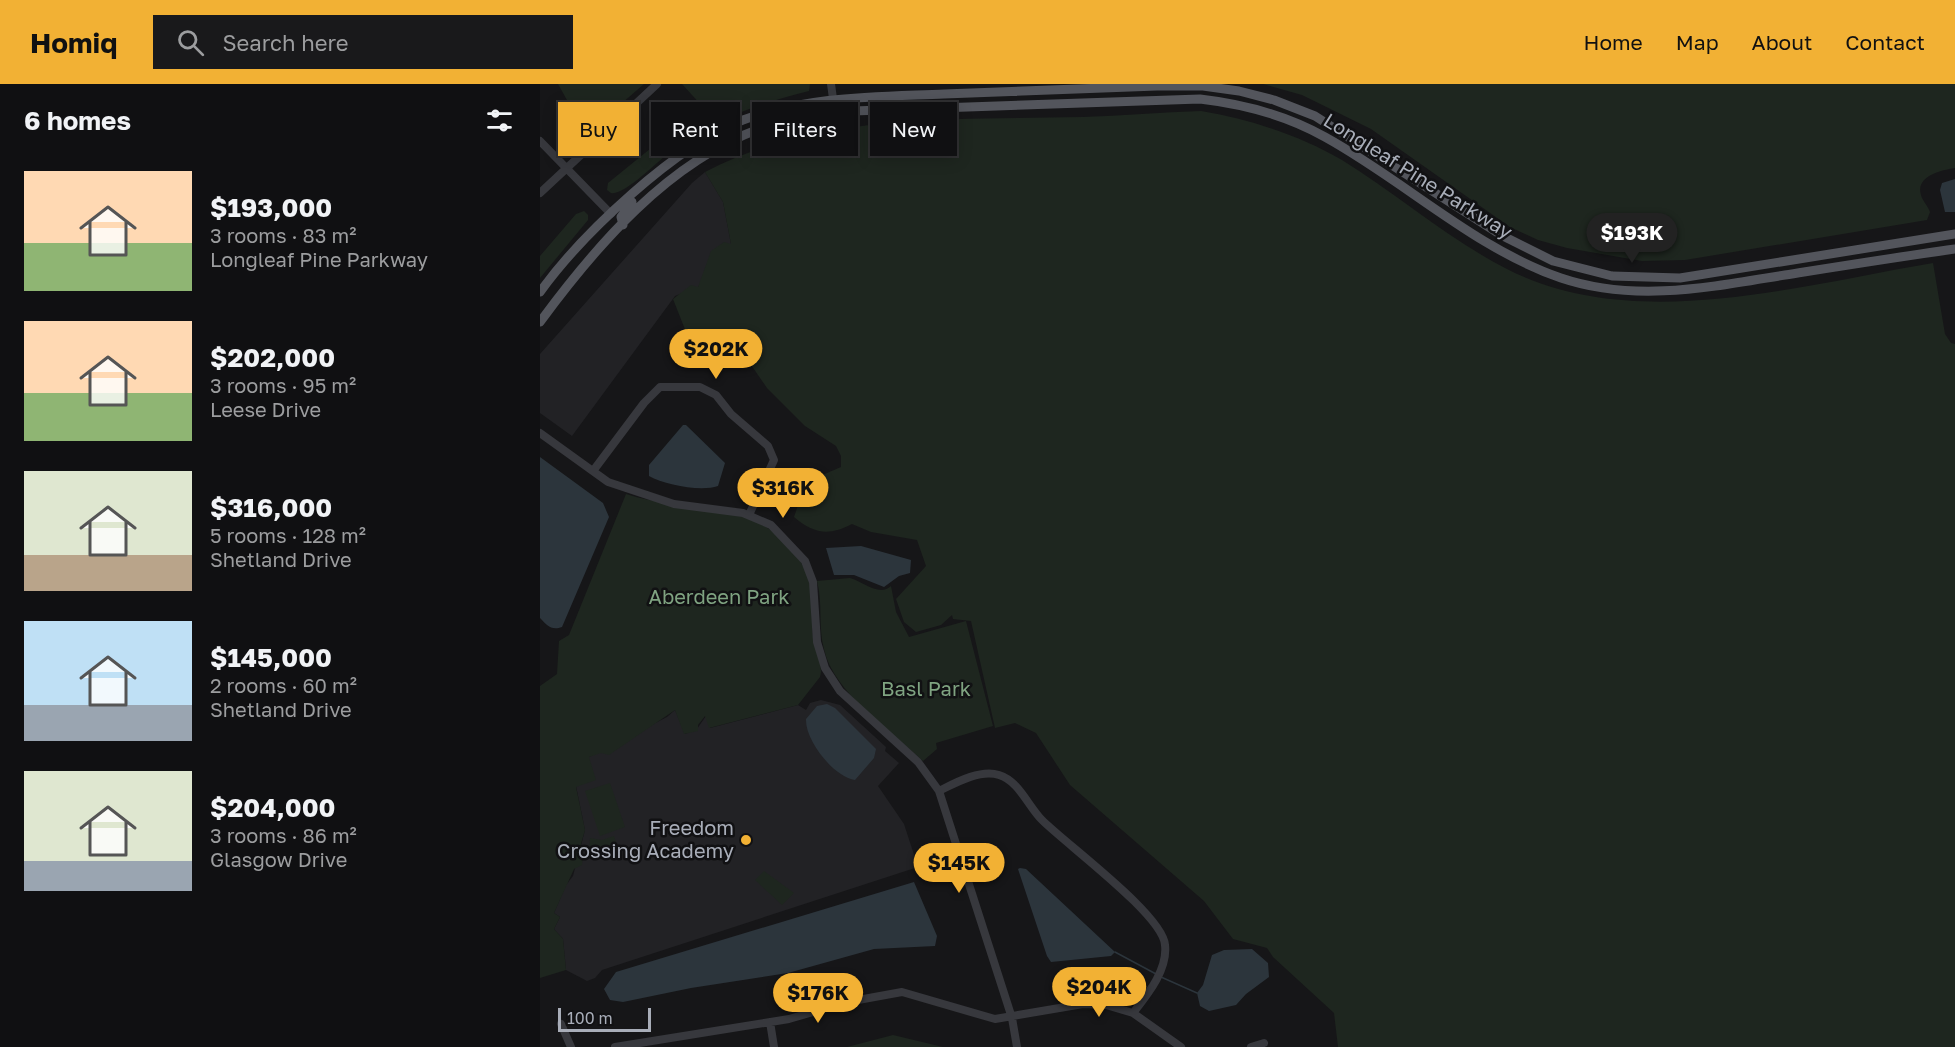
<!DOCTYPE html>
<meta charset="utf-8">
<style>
body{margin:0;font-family:"Golos Text",sans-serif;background:#19191b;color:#f1f3f6;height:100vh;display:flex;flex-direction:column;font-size:22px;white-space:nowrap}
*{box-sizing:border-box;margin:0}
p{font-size:20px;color:#9c9d9f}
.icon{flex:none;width:33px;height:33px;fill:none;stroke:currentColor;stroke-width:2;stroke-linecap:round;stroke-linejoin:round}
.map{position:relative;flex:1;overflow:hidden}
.side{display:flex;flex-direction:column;background:#101012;width:540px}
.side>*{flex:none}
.guide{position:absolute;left:18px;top:18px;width:570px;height:54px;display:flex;gap:12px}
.scale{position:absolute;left:18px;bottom:15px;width:93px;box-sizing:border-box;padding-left:6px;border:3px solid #a8adb8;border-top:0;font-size:16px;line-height:21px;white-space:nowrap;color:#a8adb8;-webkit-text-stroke:4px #111113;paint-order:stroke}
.price{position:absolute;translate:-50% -51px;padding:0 14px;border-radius:21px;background:#f2b134;color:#111;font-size:20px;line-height:39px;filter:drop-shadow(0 2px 3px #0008)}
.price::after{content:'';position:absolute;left:50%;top:36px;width:18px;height:14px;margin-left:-9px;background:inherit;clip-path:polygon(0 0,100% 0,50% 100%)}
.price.on{background:#222;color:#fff}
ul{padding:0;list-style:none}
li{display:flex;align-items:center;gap:18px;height:150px;padding:0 24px}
li span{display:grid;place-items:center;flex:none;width:168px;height:120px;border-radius:0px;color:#555}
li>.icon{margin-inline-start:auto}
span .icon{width:72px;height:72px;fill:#fffc;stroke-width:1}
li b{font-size:26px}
h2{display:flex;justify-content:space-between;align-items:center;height:72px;padding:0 24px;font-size:26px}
.chip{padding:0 21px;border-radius:0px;background:#101012;box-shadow:0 3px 15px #0003,0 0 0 2px #303032;font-size:21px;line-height:54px}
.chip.on{background:#f2b134;color:#111}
header{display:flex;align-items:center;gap:36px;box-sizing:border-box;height:84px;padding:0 30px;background:#f2b134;color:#111}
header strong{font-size:28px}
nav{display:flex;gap:33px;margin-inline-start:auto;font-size:21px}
.search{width:420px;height:54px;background:#19191b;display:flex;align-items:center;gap:15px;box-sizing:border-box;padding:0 21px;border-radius:0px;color:#9c9d9f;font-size:22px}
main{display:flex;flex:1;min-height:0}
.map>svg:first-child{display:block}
.built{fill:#222225}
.green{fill:#1e261f}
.water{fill:#2c353c}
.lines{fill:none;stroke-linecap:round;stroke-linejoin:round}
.stream{stroke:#2c353c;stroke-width:1.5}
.minor{stroke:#37383d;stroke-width:8}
.major{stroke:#53555c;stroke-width:9}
.poi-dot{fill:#f2b134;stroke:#111113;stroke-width:2}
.labels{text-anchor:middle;stroke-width:5;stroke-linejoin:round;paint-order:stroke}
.street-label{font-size:20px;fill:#a8adb8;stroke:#111113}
.park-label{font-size:20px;fill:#7fa381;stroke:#111113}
.poi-label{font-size:20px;fill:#a8adb8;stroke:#111113;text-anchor:end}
</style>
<header>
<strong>Homiq</strong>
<div class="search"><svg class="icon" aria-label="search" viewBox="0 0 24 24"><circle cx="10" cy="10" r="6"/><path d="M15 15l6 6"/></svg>Search here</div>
<nav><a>Home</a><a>Map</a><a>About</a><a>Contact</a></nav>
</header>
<main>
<section class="side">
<h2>6 homes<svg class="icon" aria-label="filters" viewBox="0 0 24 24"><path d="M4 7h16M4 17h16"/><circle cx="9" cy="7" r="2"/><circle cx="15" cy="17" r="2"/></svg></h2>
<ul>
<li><span style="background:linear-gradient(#ffd9b3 60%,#8fb573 0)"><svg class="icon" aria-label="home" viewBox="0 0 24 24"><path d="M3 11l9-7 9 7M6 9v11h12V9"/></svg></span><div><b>$193,000</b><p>3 rooms · 83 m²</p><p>Longleaf Pine Parkway</p></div></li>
<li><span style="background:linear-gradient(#ffd9b3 60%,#8fb573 0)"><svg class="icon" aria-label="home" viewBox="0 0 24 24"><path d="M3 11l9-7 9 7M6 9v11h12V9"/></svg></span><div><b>$202,000</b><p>3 rooms · 95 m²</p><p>Leese Drive</p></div></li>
<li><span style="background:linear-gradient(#dfe7d0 70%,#b9a48a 0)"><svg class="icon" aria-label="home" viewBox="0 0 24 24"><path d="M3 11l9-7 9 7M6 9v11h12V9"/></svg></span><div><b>$316,000</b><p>5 rooms · 128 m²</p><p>Shetland Drive</p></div></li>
<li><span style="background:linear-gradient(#bfe0f5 70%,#9aa5b1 0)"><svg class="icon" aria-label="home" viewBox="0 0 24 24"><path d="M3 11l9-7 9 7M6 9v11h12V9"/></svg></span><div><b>$145,000</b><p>2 rooms · 60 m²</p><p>Shetland Drive</p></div></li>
<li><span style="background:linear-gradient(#dfe7d0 75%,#9aa5b1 0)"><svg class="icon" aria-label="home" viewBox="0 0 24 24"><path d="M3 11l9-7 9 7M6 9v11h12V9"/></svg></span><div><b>$204,000</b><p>3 rooms · 86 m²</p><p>Glasgow Drive</p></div></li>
</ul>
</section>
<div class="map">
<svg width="1415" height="963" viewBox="0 0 1415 963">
<rect width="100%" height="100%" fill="#161618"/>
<path class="built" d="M165,88L183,118L191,160L158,203L135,212L32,352L0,329V270L152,99Z
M281,616L300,621L346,663L345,667L359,679L338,702L364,740L378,783L62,886L55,894L47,897L26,886L23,855L14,845L20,833L14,829L26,801L33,792L45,746L36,702L49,673L127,633L135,626L145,650L157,645L166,632L170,644L258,621L266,626L270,619Z"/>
<path class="green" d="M18,0H104L51,46L37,34Z
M142,0H270L269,7C220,19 169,37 130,68C118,77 84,112 71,109L67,106L68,99L132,47L162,27V22Z
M723,0H1415V84C1402,86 1375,92 1381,111C1382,116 1388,122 1390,128L1387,136L1145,176L1102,177L1027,164L998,156L970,143L831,45L762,11Z
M661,27C709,35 759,51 802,76C857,110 907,154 965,184C1093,251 1260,201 1393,179L1405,250L1411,259L1415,260V963H798L794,929L733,873L727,864L693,855L664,817L530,701L496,649L475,639L455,644L431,537L413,535L412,531L401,541L376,548L364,538L356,515L386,482L377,456L331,448L312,440C289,452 274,450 254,433L266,398L301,383V372L296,362L265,342L227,304L207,275L193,266L175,262L161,265L150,258L133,215L151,201L158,203L171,167L184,158L191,160L183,118L165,88C283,27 413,36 543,33C582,32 622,28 661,27Z
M44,127L48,131V136L0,194V172L36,130Z
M86,410C123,422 161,421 198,431C230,439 264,468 270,502C273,518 271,536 273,552C275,564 281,576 281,588L280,593L258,621L169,644L165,632L158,641V647L144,650L135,626L69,671L61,669L49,673L56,696L36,703L45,746L38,770L43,772L42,781L34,785L14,829L20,833L14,845L23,855L26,886L0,894V602L17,590L19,557L29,551Z
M310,494C323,498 340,513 351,502L356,528L369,553L426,537L453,642L396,659L397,665L383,677C352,648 293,608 284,565C278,543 283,520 277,497Z
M70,699L85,743L60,752L45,707Z
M74,752L77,761L68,764L62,775L49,774L50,754L62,756Z
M224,787L254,809L242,821L215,796Z
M353,951L403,963H307Z"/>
<path class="water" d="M1415,95V128H1405L1400,106L1402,99Z
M143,341H146L185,379L178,402C161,408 125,401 109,392V381Z
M0,373L63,419L69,433L22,543C11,547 7,541 0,534Z
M321,462L371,476L370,489L359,492L344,503L314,491H294L286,464Z
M287,620L295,624L336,665L334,674L315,696C294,693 265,657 266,635L277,622Z
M480,784L486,785L575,868L571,872L511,878L507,872L478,785Z
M374,798L397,852L395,862L334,865L248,889L151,904L83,918L70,916L64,905L76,888Z
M712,865L728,879L729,893L706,910L696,921L669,927L660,922L657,909L663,901L672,871L684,866Z"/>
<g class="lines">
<path class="stream" d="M575,868L616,890
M621,893L657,909"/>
<path class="minor" d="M291,0L295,29
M0,57L71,130
M0,109L117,0
M0,349L68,398L134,420L203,429L231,441L265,477L273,498L277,558L285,584L300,607L378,678L399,707L472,934L477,963
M53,387L104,319L120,303H160L176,311L191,330L228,362L234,376L209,431
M399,707C415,699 440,685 459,691C479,697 488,722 502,736C527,761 623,831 625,861C628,886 607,911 593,929
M230,938L234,963
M21,940L31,963
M75,963L249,935L307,918L362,908L455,935L543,920L566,921L593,929L641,963
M711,963L724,959"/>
<path class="major" d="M83,141L81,133L92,118
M0,208C42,150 136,61 203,36C268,12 335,13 404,10C475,8 546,5 617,2H663L699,7L734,16L775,32L961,151L1013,177L1072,192L1140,194L1415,150
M0,238C56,162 128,78 219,45C249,34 282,30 313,27L660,15C703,20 746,31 785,53C865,97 934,164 1021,194C1095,219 1171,203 1245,191C1302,182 1358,173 1415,165"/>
</g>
<circle class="poi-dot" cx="206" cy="756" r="6"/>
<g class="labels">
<g class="street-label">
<text transform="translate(878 92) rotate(32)" y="7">Longleaf Pine Parkway</text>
</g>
<g class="park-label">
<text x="179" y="520">Aberdeen Park</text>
<text x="386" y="612">Basl Park</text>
</g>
<g class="poi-label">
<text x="194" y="751">Freedom<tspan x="194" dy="23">Crossing Academy</tspan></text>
</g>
</g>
</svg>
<div class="scale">100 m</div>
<b class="price on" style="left:1092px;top:180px">$193K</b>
<b class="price" style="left:176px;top:296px">$202K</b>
<b class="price" style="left:243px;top:435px">$316K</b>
<b class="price" style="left:419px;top:810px">$145K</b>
<b class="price" style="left:559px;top:934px">$204K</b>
<b class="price" style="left:278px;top:940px">$176K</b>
<div class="guide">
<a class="chip on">Buy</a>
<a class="chip">Rent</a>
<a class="chip">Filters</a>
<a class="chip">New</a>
</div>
</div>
</main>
